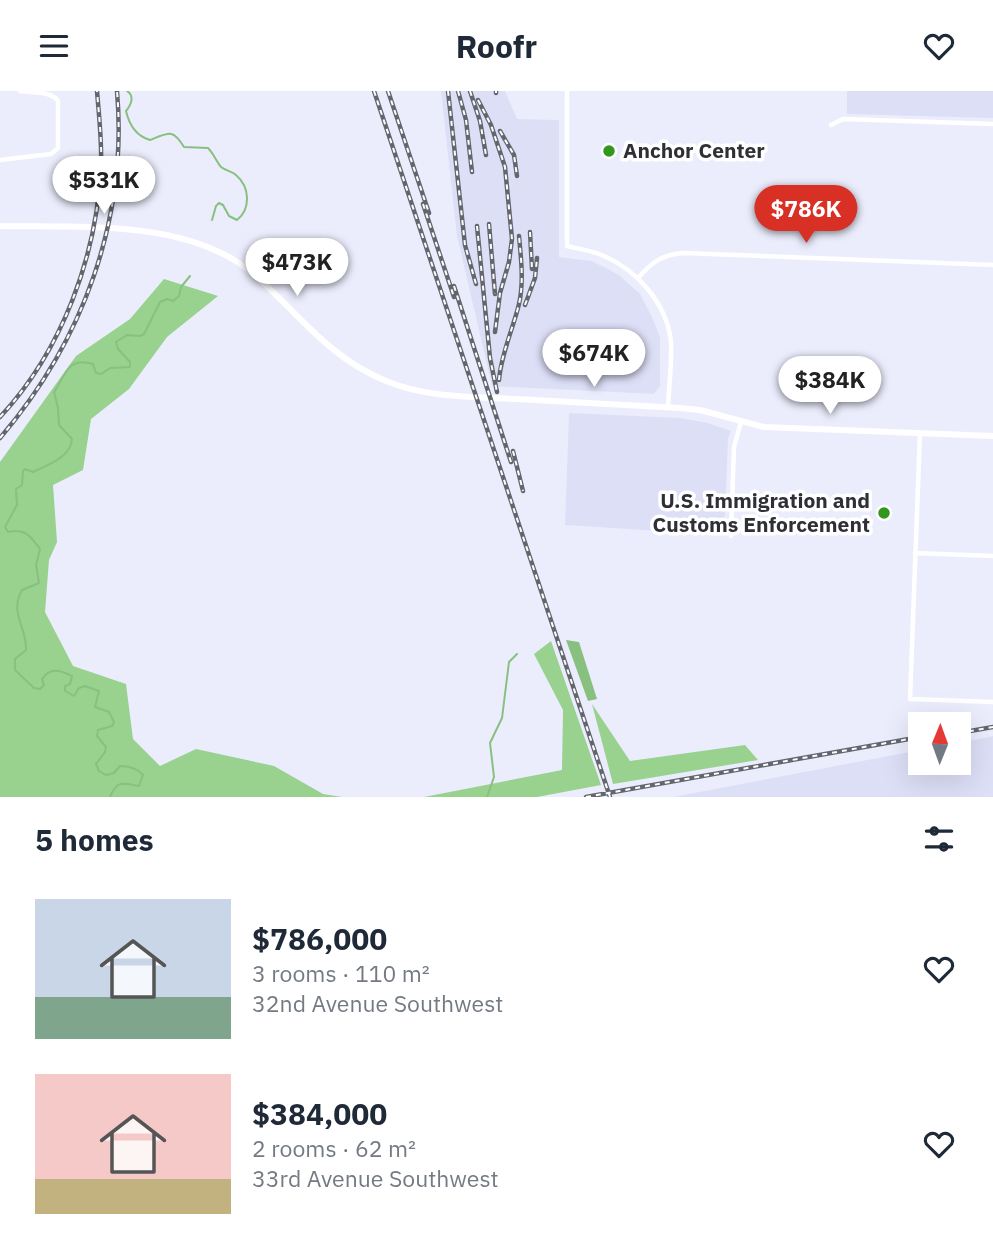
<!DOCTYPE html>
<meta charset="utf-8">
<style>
body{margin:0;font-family:"IBM Plex Sans",sans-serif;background:#f6f6f7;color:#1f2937;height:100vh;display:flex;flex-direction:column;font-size:26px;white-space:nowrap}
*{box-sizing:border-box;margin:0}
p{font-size:23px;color:#747a83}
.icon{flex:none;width:38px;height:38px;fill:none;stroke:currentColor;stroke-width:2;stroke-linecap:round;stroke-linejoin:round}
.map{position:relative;height:706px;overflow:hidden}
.sheet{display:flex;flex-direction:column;background:#fff;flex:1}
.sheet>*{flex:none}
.needle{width:46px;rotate:1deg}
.controls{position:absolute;left:908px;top:621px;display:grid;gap:14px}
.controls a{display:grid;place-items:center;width:63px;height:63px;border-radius:0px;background:#fff;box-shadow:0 7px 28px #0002;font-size:35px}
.price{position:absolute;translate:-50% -60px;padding:0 16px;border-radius:24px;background:#fff;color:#222;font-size:23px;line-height:46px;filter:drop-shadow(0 2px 4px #0008)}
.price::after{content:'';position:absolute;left:50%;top:42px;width:21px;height:16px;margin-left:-10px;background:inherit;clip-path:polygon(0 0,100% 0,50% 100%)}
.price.on{background:#d93025;color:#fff}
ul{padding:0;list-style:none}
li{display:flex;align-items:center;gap:21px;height:175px;padding:0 35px}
li span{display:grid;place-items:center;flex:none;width:196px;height:140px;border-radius:0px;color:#555}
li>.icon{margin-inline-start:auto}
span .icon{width:84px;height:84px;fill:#fffc;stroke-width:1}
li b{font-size:30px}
h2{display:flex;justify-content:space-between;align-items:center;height:84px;padding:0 35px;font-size:30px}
header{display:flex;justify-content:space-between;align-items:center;height:91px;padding:0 35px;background:#fff;font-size:32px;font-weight:700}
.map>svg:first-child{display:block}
.built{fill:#dddff7}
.forest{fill:#99d18f}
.water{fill:#88c07f}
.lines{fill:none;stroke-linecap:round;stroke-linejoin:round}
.stream{stroke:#88c07f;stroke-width:2}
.minor{stroke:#fff;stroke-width:4.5}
.tertiary{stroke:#fff;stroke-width:6}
.rail-casing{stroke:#64666f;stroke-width:4.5}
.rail{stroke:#fff;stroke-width:2;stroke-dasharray:5;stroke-linecap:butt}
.poi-dot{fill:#32971d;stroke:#fff;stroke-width:2.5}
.labels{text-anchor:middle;stroke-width:7;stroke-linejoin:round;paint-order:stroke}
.poi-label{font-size:21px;font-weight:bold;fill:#2f3036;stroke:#fff;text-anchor:start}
</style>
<header><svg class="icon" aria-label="menu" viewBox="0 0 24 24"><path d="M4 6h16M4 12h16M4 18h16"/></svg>Roofr<svg class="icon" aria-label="heart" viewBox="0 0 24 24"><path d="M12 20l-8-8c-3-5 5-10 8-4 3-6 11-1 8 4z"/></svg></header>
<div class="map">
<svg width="993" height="706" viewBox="0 0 993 706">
<rect width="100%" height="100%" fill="#ebedfd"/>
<path class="built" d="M441,0H505L517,28L559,29V166L591,170L602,175L619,184L640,203L652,226L660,246V295L654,303L492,295L457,145Z
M847,0H993V27L847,23Z
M569,322L680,327L708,332L731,340L728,348L724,444L565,434Z
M993,645V706H673L920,659V672H959V652Z"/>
<path class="forest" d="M164,188L218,205L167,246L129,298L91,328L83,379L53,394L57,451L49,469L45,521L73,575L126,593L133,648L160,675L196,658L274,675L323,703L342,706H0V371L76,265L130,228Z
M551,550L601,694L537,706H424L562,679L563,619L534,563Z
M592,613L630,670L745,654L758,669L613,693Z"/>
<path class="water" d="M566,549L579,551L597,608L588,610Z"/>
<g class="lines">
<path class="stream" d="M127,0C135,5 131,14 126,20C129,33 136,45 150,49C170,41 173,38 184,56L208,57C214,63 216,70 221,76C226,80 232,80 236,84C250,96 251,118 237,129L229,125L223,114L219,112L216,115L212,129
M110,706C117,689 122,692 139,695L143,684C137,677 130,675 120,675L114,682L106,684L99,680L96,673L105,661L106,656L97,645L98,639L112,635L114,631L109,621L95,616L99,600L85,595L79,597L74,605L65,600V595L70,593L72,585C60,579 50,576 42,588L44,594L40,598L34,597L15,579V568L26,559C27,536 9,522 22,499L39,492L36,474L40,458C31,446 26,437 8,441L5,436L17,414L16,398L22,394L23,380L25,378L33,381C48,374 71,366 72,348L59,334L58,317L54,301C66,284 67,265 93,273L96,282L101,283L110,277L130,276V271L118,258L116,251L127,244L140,245L144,243L160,211L167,208L173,210L179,205L181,196L190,185
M487,706L494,686L490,652L502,627L509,571L517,563"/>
<path class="minor" d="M567,0V155C578,158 589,159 599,163C635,177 667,211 671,251C672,272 669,295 668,316
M831,34L843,28L993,33
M0,69L51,63L58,57V10C52,0 33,2 20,0
M638,187C652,171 663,163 684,162L993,174
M920,342L910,608L993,611
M731,445L734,356L741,331
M915,462L993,465"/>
<path class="tertiary" d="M0,135C81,137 189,127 255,184C299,223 329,267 386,290C427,307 473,306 516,308C571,311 626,314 680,317L700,319L764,336L993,345"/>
<defs>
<path id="rail" d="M374,0L610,706
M388,0L429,122
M448,0L465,154L476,193
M458,0L466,29L472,81
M470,0L480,30L486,64
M496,0V2
M478,9L491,34L505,76L512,148L509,171L500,202L495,241
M500,40L514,64L517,85
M423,113L454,206
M489,133L495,203
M477,135L490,267L497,301
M530,141L532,178
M454,195L511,371
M525,214L535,187L537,167
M499,289C501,263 513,238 519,213C524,191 521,167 519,145
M0,326C62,260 97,165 101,75C102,50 99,25 97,0
M0,347C83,250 128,128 117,0
M513,360L523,400
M959,642L993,636
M586,706L920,646"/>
</defs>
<use href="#rail" class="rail-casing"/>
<use href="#rail" class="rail"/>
</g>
<g class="poi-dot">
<circle cx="609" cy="60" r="7"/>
<circle cx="884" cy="422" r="7"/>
</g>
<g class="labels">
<g class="poi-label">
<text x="623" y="67">Anchor Center</text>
<text x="870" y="417" text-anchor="end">U.S. Immigration and<tspan x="870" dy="24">Customs Enforcement</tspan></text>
</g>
</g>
</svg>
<div class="controls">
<a><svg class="needle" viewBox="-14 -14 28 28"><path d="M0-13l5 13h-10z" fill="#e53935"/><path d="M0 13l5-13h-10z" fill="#747a83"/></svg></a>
</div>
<b class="price" style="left:104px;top:125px">$531K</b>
<b class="price on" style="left:806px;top:154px">$786K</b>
<b class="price" style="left:297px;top:207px">$473K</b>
<b class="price" style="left:594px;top:298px">$674K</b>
<b class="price" style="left:830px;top:325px">$384K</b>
</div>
<section class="sheet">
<h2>5 homes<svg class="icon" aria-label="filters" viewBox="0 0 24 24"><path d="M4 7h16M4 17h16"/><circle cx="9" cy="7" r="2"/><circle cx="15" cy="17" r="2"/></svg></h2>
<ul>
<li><span style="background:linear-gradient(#c9d6e8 70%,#7fa58c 0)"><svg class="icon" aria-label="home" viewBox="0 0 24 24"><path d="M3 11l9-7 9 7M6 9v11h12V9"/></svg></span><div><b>$786,000</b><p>3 rooms · 110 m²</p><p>32nd Avenue Southwest</p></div><svg class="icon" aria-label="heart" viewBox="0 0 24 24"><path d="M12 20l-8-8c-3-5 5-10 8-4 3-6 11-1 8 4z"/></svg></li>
<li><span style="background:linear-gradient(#f6c9c9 75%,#c2b280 0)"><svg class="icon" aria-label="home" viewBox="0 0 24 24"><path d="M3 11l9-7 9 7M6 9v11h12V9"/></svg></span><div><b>$384,000</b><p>2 rooms · 62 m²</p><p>33rd Avenue Southwest</p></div><svg class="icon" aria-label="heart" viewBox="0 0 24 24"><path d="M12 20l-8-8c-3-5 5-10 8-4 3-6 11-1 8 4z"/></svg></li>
</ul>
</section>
